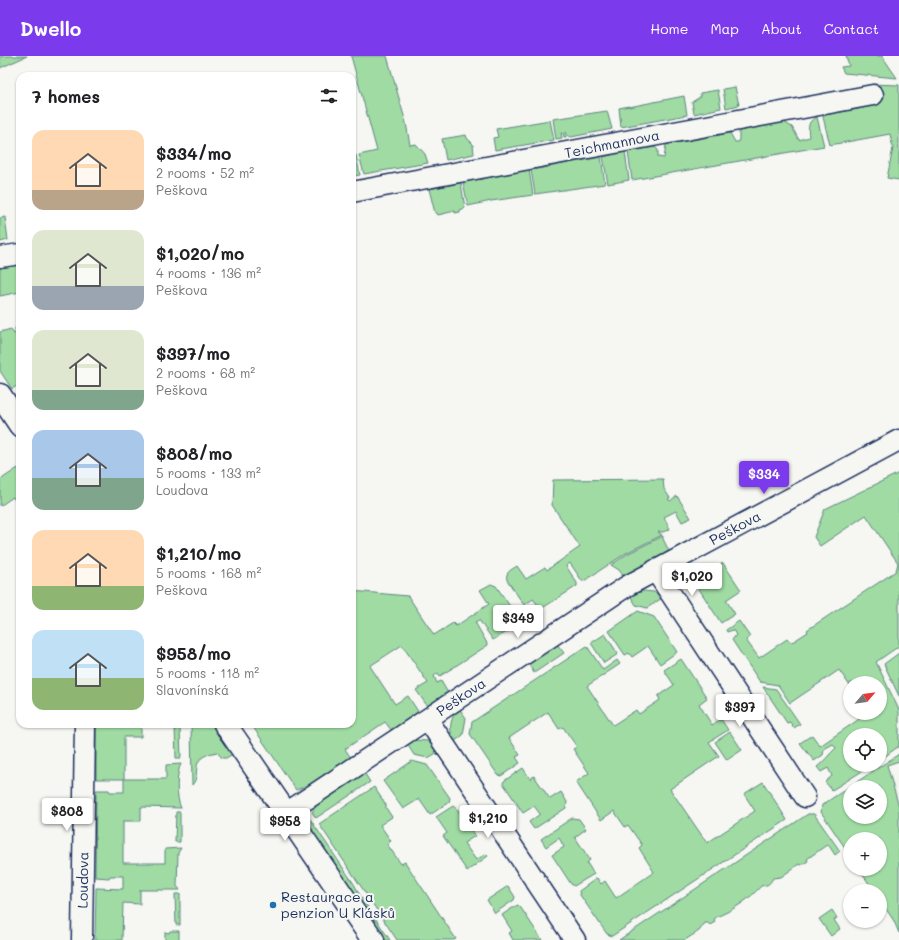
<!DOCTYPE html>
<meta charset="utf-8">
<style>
body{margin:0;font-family:Mali,sans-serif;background:#f2f2f2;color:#202124;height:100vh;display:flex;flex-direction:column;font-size:15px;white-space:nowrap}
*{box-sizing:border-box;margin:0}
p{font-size:13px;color:#757577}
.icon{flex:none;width:22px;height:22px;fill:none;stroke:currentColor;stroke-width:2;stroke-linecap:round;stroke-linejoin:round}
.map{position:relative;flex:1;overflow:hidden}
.side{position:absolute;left:16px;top:16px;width:340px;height:656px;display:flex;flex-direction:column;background:#fff;border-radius:12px;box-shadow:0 1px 3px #0004}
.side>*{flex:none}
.needle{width:26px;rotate:62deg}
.tools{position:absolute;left:843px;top:620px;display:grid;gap:8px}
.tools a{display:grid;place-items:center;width:44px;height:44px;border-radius:50%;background:#fff;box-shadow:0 1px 3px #0004;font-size:20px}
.price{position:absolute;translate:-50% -34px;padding:0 9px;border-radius:4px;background:#fff;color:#222;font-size:13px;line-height:26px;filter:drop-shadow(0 1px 2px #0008)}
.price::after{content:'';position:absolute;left:50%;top:24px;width:12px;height:9px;margin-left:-6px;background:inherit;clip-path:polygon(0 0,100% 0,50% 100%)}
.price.current{background:#7c3aed;color:#fff}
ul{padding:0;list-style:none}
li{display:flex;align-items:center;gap:12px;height:100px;padding:0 16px}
li span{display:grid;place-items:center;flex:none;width:112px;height:80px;border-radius:12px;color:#555}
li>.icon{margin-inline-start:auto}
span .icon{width:48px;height:48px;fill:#fffc;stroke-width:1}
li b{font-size:17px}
h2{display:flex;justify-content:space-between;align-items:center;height:48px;padding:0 16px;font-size:17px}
header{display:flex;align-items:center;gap:24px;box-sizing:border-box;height:56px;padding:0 20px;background:#7c3aed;color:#fff}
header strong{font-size:19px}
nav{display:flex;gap:22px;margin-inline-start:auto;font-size:14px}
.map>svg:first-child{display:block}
.green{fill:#9fdba2;stroke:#5d8580;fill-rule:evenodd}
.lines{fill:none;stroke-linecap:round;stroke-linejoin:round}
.street-casing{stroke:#1b2f5e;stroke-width:23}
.secondary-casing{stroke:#1b2f5e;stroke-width:25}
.street{stroke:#f6f6f2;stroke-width:20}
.secondary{stroke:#f6f6f2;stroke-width:22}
.poi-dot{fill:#1f6fb2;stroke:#f6f6f2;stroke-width:1.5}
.labels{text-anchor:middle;stroke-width:4;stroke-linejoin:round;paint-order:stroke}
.street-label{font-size:14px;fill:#1b2f5e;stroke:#f6f6f2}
.poi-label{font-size:14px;fill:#1b2f5e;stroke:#f6f6f2;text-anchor:start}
</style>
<header>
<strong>Dwello</strong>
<nav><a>Home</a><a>Map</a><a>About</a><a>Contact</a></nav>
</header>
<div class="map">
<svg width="899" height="884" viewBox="0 0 899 884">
<rect width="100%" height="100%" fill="#f6f6f2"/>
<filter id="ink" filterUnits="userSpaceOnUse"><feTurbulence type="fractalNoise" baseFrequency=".025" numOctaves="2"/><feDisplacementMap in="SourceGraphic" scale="8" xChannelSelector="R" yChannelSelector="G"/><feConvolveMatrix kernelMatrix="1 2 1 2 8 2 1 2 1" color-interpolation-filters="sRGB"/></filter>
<g filter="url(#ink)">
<path class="green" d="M3,0H27L0,12V1Z
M351,0H387L406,67L410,89L416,88L425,98L428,107L364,118L359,99L377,95Z
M846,0H882L897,22L844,17L841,11L849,10Z
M872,28L899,29V124L887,122L893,92L890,78L830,89L823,61L824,59L858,53L869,49L874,32Z
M735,31L739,49L726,52L723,33Z
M718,34L721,52L694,58L692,46L700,41V37Z
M684,40L687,59L621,71L619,52L629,50V51Z
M607,55L612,73L571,81L568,80L566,76V81H564L563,77H561L562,82L556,83L553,63Z
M817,61L824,90L632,124L628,96L655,91L658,94V101L664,102L666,89L730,77L735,86H738L739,83V75L784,66L792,71L799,84L809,81C808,72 807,65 817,61Z
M550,64L554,84L495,94L493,82L498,81L496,73Z
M466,79L467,82L473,88L474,98L446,104L442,83Z
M625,96L629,124L608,128L603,101Z
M356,99L360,119L352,120V100Z
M601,101L605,128L535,138L531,114Z
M529,114L533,139L491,145L468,150L463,126Z
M461,127L465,152L460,154V156L455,157V155L438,159L437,157H435L429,133Z
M5,161L8,184L0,186V162Z
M20,209V236L0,240V212Z
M20,271V328L12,333L0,315V276L11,273L14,278L16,277L15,272Z
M18,412L20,415V452L13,441L0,450V424Z
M899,417V590L876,606L899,654V690L880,704V679H850V709H872L832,734L825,726L832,720L828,712L821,716L817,711C825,705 829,698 836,692L833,688L824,693L823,699L814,705L800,687L812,679L820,690L868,657H880V627H850V630L839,614L790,647L778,629L760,626L732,584L736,579L733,574L727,576L726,574L739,565L750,581L746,584L759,602L787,583L791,586L794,585L808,576L807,574L896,515L898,507L866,459L820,490L814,481L825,453Z
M663,423L664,433L670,442L668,443L670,445L677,440L691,462L682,466L676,455L664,461L670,473L663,476H658L662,479L626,497L584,525H582L570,507L566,510L577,527V530L541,553L533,543L524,549L507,524C505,516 511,514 517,510L526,523L545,511L547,514L580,491L552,449L553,424Z
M663,480V483L669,495L624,521L619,514L611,509L627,498Z
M723,507L741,534L726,544L735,558L721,567L699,533L697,527V524L701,519Z
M491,528L496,530L521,566L512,556L504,562L512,573L493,584L479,564L475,566L488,589L440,620L438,617L434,620L437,627L441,625L448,637L428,651L416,634L428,627L402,589L370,610L395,648L408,640L419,657L392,675L385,666L345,693L351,702L309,729L296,734L251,668H352V535L408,540L434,579L453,567L456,570L489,548L480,534Z
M644,535L654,536L662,542L647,552L636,549L630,539Z
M638,555L654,561L677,596L660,608L648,590L632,601L629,597L625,599L609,575Z
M605,578L618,598L604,607L591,587Z
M557,588L564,597L534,617L528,607Z
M587,590L603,614L617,604L620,608L587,630L613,669L636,654L639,658L660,644L658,640L674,629L664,614L681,603L707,642L699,648L712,669L721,663L728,674L709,686L719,700L670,733L707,787L755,755L744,738L763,726L787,764L612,880L607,878L580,839L579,835L597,822L601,828L605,825L616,842L654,816L639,792L642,789L628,769L625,771L614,755L601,764L576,726L589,717L573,693L577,691L563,671L559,673L548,656L509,682L520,699L516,701L520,707L501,720L498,719L470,678L472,666Z
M899,597V640L884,608Z
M763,631L776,633L800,668L794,672L790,666L787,667Z
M459,652L466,662L463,679L454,686C448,673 450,662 459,652Z
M96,668H141V681H124V723H166V709L181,708C176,716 176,743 181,752L141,751V765H123V807H165V793L181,792L178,797L177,830L180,834H140V848L123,847L122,884H95L96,832L123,833V820H110L109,822L95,821L96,734H109L110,736H124V723H96Z
M191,668H212L233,698L226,702H222L217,696C186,702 203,717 192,729Z
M175,672H180L181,702H176Z
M730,676L742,694L727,704L715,686Z
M413,684L428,685L440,695L428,702L414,699L407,688Z
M899,698V705L887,709L899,751V877L894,865L880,844V835H874L859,813H880V783H850V799L821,756L822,749ZM850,731H880V761H850Z
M412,705L427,709L450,742L449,746L430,759L419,743L403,753L383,725Z
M523,712L530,723L534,720L550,743L561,736L567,746L566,752L534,773L529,766L540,758L534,750L523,757L503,727L504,725Z
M362,717L365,718L370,726L316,762L312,756L320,745Z
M374,731L386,749V752L392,761L380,769L391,785L387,788L401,808L405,806L456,883L454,884H397L319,768Z
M453,750L458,754L475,780L464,787L476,804L486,798L488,800L467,815L443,780L447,777L436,761Z
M176,756H180V786H175Z
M808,758H814L840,795L835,799L828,788L807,803L808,805L801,809L799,808L781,821L773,822C769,829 768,829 761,830C750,843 732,855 716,861L714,864L715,866L710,869L708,867H705L699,875L685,884H619Z
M572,762L579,763L586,773L575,781L590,804L587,807L594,818L574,830L571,828L552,799L564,791L559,782L546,791L541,783Z
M310,763L354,828L361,841L390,884H385L313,780Z
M508,830L515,841L514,844L495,857L487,844Z
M175,838H180V869H176Z
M518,849L521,852L542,884H513L509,877L512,875L502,859L514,851Z
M832,854L837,862L834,864L840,873L831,880L819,863Z
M170,875H179V884H165V876L169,877Z"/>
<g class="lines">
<defs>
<path id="street" d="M352,136L873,39
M0,201L20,198
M655,514L805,741
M428,664L575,884
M286,757L627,530L899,384
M82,884L85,668"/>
<path id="secondary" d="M0,339L20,369
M225,668L373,884"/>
</defs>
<use href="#street" class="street-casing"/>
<use href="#secondary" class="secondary-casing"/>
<use href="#street" class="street"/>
<use href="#secondary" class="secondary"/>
</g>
</g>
<circle class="poi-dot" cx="273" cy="849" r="4"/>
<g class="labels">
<g class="street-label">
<text transform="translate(612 88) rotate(-11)" y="5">Teichmannova</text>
<text transform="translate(735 472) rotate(-28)" y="5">Peškova</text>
<text transform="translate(461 641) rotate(-34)" y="5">Peškova</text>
<text transform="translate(83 824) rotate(-89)" y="5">Loudova</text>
</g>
<g class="poi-label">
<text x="281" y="846">Restaurace a<tspan x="281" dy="16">penzion U Klásků</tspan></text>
</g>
</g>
</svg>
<div class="tools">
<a><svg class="needle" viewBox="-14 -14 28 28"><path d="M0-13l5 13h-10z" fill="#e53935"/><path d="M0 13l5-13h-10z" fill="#757577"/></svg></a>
<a><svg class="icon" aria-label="locate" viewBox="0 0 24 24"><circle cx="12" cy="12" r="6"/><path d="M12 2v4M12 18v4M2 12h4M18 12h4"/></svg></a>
<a><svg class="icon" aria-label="layers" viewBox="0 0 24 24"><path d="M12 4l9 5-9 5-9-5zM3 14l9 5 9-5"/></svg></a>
<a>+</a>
<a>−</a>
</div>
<b class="price current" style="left:764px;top:439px">$334</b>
<b class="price" style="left:692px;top:541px">$1,020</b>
<b class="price" style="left:518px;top:583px">$349</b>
<b class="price" style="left:740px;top:672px">$397</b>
<b class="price" style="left:67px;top:776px">$808</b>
<b class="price" style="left:488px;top:783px">$1,210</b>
<b class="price" style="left:285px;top:786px">$958</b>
<section class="side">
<h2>7 homes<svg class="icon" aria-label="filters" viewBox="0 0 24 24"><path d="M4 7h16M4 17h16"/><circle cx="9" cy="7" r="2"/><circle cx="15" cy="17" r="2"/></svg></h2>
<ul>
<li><span style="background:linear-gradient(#ffd9b3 75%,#b9a48a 0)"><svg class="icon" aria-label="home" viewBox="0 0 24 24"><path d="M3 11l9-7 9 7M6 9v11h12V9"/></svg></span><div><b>$334/mo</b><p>2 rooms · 52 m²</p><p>Peškova</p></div></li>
<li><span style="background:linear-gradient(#dfe7d0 70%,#9aa5b1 0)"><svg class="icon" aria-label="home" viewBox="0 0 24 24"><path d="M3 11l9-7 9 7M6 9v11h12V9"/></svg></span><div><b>$1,020/mo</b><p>4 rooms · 136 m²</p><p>Peškova</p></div></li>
<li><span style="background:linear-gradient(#dfe7d0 75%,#7fa58c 0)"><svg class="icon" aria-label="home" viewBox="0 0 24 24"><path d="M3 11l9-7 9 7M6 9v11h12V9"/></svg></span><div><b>$397/mo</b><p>2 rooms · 68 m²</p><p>Peškova</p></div></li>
<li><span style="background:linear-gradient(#a9c7e8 60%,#7fa58c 0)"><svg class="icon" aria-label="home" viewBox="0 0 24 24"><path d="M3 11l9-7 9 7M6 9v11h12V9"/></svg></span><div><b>$808/mo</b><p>5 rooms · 133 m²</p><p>Loudova</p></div></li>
<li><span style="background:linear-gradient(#ffd9b3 70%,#8fb573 0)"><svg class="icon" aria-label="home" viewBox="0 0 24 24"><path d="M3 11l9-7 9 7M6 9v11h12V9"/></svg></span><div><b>$1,210/mo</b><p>5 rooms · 168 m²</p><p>Peškova</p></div></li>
<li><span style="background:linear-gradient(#bfe0f5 60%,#8fb573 0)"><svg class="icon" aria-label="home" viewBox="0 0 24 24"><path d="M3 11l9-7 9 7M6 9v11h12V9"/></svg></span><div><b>$958/mo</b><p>5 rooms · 118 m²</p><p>Slavonínská</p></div></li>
</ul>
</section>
</div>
